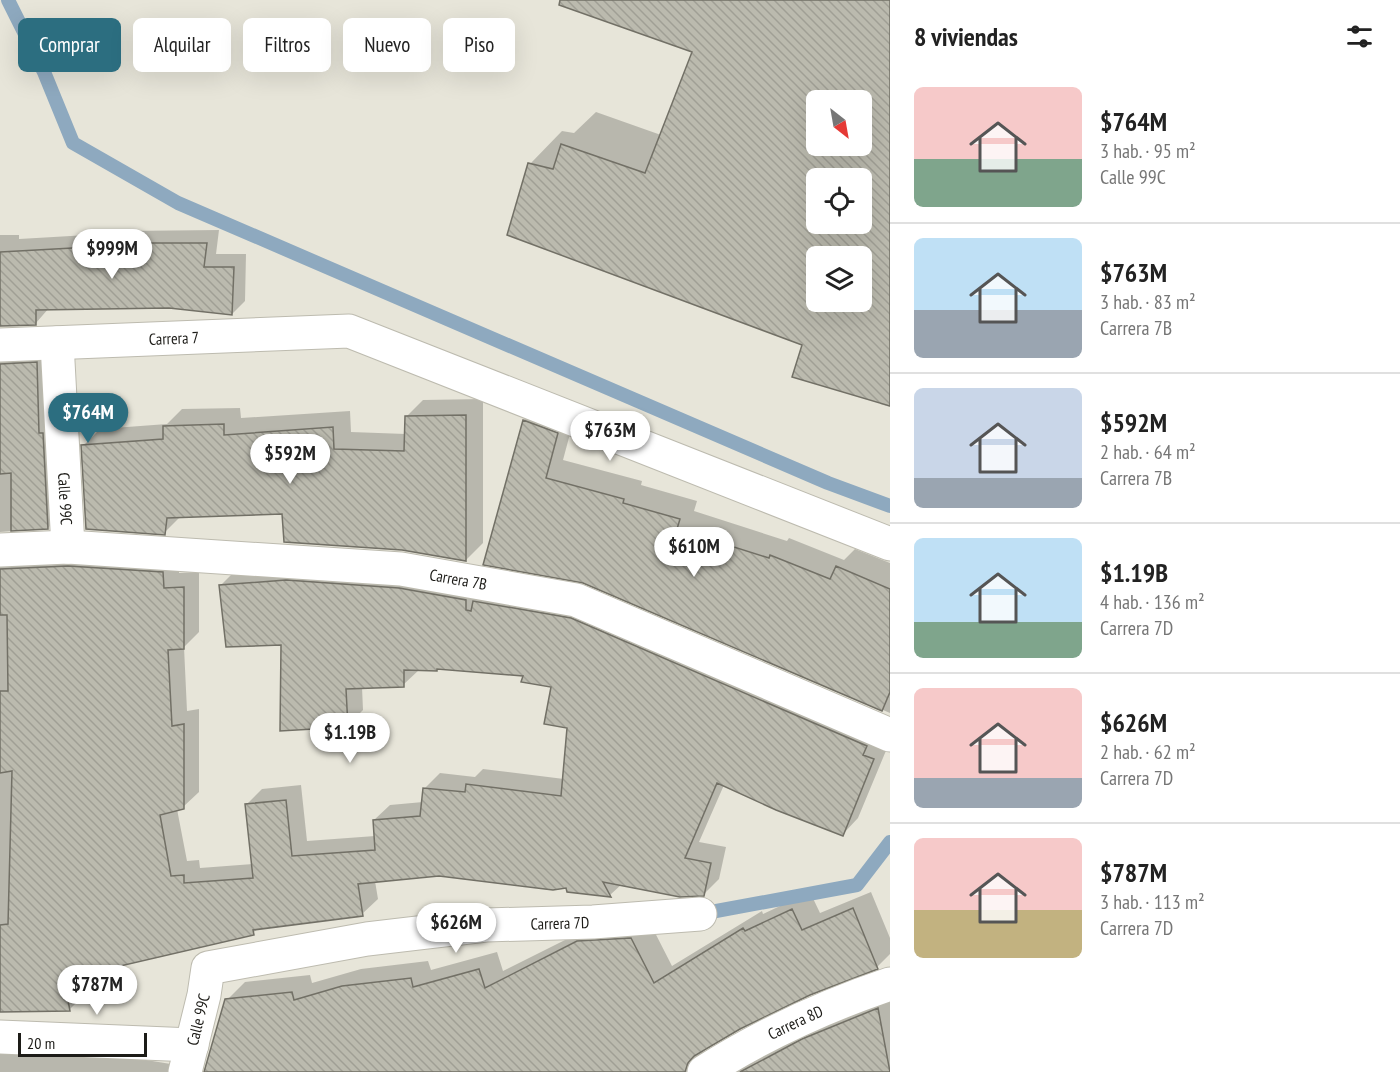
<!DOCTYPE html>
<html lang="es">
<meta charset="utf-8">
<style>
body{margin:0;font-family:"PT Sans Narrow",sans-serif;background:#f2f2f2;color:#222;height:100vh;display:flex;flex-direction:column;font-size:22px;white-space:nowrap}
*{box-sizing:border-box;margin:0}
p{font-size:20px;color:#767676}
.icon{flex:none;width:33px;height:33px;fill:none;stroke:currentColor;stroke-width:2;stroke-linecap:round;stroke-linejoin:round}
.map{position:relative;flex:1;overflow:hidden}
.drawer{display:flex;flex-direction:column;background:#fff;width:510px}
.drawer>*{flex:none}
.hud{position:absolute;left:18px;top:18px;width:570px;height:54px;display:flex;gap:12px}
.needle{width:39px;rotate:149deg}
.controls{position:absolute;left:806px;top:90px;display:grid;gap:12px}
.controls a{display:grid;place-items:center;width:66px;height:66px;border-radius:9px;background:#fff;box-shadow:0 6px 24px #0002;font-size:30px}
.scale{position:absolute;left:18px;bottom:15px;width:129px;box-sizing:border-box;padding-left:6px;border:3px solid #1d1c18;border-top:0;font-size:16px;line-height:21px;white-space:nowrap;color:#1d1c18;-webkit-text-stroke:4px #fff;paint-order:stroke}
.price{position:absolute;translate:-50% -51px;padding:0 14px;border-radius:21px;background:#fff;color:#222;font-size:20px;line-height:39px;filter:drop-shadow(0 2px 3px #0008)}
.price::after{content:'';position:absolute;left:50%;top:36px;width:18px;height:14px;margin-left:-9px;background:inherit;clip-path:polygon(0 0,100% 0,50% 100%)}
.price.active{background:#2c6e80;color:#fff}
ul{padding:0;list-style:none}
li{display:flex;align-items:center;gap:18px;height:150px;padding:0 24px}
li+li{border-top:2px solid #e0e0e0}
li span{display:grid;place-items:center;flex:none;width:168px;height:120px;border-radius:9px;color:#555}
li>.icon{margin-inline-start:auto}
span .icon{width:72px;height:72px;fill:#fffc;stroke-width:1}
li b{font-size:26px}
h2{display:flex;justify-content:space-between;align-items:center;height:72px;padding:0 24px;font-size:26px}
.pill{padding:0 21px;border-radius:9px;background:#fff;box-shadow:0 6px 24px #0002;font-size:21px;line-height:54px}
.pill.active{background:#2c6e80;color:#fff}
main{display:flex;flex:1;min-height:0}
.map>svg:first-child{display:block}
.shadow{fill:#0003;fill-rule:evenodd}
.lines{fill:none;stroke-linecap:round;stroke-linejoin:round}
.stream{stroke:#8ea9bf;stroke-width:14}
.building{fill:url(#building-back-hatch);stroke:#727066;stroke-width:1.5;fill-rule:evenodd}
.minor-casing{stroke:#bdbbaf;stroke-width:35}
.minor{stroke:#fff;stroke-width:33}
.labels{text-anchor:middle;stroke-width:4.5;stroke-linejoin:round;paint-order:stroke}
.street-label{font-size:16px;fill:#1d1c18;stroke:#fff}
</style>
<main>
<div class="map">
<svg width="890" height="1072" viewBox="0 0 890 1072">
<defs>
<pattern id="building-back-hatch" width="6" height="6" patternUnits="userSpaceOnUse" patternTransform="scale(1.5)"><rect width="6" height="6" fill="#bbbaae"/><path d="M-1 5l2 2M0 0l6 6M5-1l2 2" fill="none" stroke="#a09f95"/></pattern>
</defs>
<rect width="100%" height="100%" fill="#e7e5d9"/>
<path class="shadow" d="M590,0H890V407L880,404L881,401L804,344L530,164L562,131L574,133L596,112L661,135L694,51ZM816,100H861V146H816ZM816,178H861V224H816ZM816,256H861V302H816Z
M219,230L216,254H246L245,301L232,314L169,306L49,308L36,323L0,325V235H19V239L122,233L124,231Z
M0,341L52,347L63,512L48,528L0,532Z
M483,399V543L466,560L284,513L181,516L164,533L83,446L100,429L167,424L182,409L240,408L241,418L350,411L351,432L406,434V417L423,400Z
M543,402L575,415L563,460L642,481L641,485L697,501L694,511L787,541L789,538L844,560L855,549L890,563V713L584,581L485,563L524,420Z
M0,545L179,557V573L199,572V632L184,647L187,711L199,709V792L183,807L177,809L187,861L199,860L200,868L253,864L246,805L262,789L301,785L307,841L375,836L374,820L390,805L423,802L424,789L440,773L475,777L483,769L564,779L569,727L553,686L524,675L438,668L420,669L403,685L362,687L363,710L347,726L282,643L220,586L236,570L303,565L587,603L890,741L858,818L843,834L724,785L699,842L726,847L719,879L703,895L622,884L610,895L568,890L567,887L439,875L375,881L378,899L362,914L259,927L253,933L81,973L85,994L69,1010L0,1011Z
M810,892L820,913L871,892L890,938V954L877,967L810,993L739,1028L704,1049L703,1054L717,1072H206L227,1000L245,982L310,975L312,983L361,969L428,961L431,970L497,952L503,971L597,924L649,921L672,966L762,911L763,914Z
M890,994V1072H728Z
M0,1036L189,1067L197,1072H0Z"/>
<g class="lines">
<path class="stream" d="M8,0L44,72L73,143L178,203L828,483L890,506
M700,914L857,885L890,842"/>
</g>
<path class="building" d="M560,0H890V406L792,377L802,345L507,235L528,163L553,169L561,144L645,173L692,52L559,5ZM816,100H861V146H816ZM816,178H861V224H816ZM816,256H861V302H816Z
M110,243H207L204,267H234L232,315L169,308L36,310V325L0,326V252L109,246Z
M37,362L39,433H43L48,529L11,531V473L0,474V364Z
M466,415V561L402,550L284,542L282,514L167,518L165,535L86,529L81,445L163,439V426L224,424V435L333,427L334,449L404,451L405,416Z
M523,420L558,433L546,478L624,499L623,503L680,519L677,529L769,558L770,555L830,579L836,566L890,589V692L882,711L583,583L483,565Z
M68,566L163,572L164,588L184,587V649L168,650L172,726L184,724V809L160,815L171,876L184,875V883L253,878L245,804L286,800L292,856L375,850L373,820L420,816L423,788L465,792L466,784L561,796L567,728L544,724L551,687L521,682L523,676L437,669V671L404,670V687L346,689L348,727L280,731L281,645L226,647L219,585L286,580L399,588L466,600V610L471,611L473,601L571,618L867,746L863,755L874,759L843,836L776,810L717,783L685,858L711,863L704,896L680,897L603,882L611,897L567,892L566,888L553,890L439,876L358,884L363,916L253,930L254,935L64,979L70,1011L0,1012V925L8,924L12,771L0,773V691H8L7,615H0V569Z
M853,908L878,969L810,995L740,1029L694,1056L688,1063L685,1072H204L225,999L292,992L294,1000L342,986L411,978L413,987L479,969L485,988L577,941L631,938L654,983L743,928L745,931L792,909L802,930Z
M878,1008L890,1072H740L802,1039Z"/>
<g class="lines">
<defs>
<g id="minor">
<path id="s1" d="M57,343L68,547"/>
<path id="s2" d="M0,345L349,331L890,544"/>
<path id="s3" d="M0,550L68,547L401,569L576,600L890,735"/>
<path d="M0,1037L192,1045"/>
<path id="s4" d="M185,1072L204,995L208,968L367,939L486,925L593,922L700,914"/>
<path id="s5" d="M704,1072C762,1035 825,1006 890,984"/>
</g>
</defs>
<use href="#minor" class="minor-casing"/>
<use href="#minor" class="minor"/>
</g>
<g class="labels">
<g class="street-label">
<text dy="6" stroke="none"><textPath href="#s2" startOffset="174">Carrera 7</textPath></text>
<text dy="6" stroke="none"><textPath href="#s1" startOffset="156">Calle 99C</textPath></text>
<text dy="6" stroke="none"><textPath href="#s3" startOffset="460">Carrera 7B</textPath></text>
<text dy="6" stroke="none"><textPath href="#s4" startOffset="462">Carrera 7D</textPath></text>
<text dy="6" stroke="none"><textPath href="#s4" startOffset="54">Calle 99C</textPath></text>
<text dy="6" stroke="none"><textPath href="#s5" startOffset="104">Carrera 8D</textPath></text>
</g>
</g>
</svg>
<div class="controls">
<a><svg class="needle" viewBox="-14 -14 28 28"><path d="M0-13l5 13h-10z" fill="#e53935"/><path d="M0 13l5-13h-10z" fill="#767676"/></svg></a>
<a><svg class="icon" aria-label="locate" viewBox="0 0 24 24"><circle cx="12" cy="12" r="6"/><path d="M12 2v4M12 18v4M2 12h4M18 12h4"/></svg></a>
<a><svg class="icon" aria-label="layers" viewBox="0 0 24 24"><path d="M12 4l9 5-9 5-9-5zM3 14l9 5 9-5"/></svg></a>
</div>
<div class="scale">20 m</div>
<b class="price" style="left:112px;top:280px">$999M</b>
<b class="price active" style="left:88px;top:444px">$764M</b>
<b class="price" style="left:610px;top:462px">$763M</b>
<b class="price" style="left:290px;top:485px">$592M</b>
<b class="price" style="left:694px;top:578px">$610M</b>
<b class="price" style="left:350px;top:764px">$1.19B</b>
<b class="price" style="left:456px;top:954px">$626M</b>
<b class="price" style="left:97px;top:1016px">$787M</b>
<div class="hud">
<a class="pill active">Comprar</a>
<a class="pill">Alquilar</a>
<a class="pill">Filtros</a>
<a class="pill">Nuevo</a>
<a class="pill">Piso</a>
</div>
</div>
<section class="drawer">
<h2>8 viviendas<svg class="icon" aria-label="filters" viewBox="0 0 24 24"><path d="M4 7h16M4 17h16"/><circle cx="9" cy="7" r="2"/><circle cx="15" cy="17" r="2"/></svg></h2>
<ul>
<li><span style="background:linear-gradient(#f6c9c9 60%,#7fa58c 0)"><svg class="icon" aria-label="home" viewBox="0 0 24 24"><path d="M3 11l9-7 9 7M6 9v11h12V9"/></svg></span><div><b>$764M</b><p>3 hab. · 95 m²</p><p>Calle 99C</p></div></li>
<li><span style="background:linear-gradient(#bfe0f5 60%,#9aa5b1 0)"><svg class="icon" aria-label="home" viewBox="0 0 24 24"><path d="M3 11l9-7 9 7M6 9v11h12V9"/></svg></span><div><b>$763M</b><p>3 hab. · 83 m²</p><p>Carrera 7B</p></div></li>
<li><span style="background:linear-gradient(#c9d6e8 75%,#9aa5b1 0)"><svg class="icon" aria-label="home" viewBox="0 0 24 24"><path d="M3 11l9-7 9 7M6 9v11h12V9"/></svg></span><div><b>$592M</b><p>2 hab. · 64 m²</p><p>Carrera 7B</p></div></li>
<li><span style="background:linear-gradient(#bfe0f5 70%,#7fa58c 0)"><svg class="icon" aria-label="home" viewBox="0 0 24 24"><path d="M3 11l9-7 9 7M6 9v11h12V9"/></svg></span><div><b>$1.19B</b><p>4 hab. · 136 m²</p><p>Carrera 7D</p></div></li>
<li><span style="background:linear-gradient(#f6c9c9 75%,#9aa5b1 0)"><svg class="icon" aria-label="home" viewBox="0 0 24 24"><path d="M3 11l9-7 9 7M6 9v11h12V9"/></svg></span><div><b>$626M</b><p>2 hab. · 62 m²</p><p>Carrera 7D</p></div></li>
<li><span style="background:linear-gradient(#f6c9c9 60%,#c2b280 0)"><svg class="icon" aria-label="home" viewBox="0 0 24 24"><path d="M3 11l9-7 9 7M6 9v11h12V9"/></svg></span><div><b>$787M</b><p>3 hab. · 113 m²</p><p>Carrera 7D</p></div></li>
</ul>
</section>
</main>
